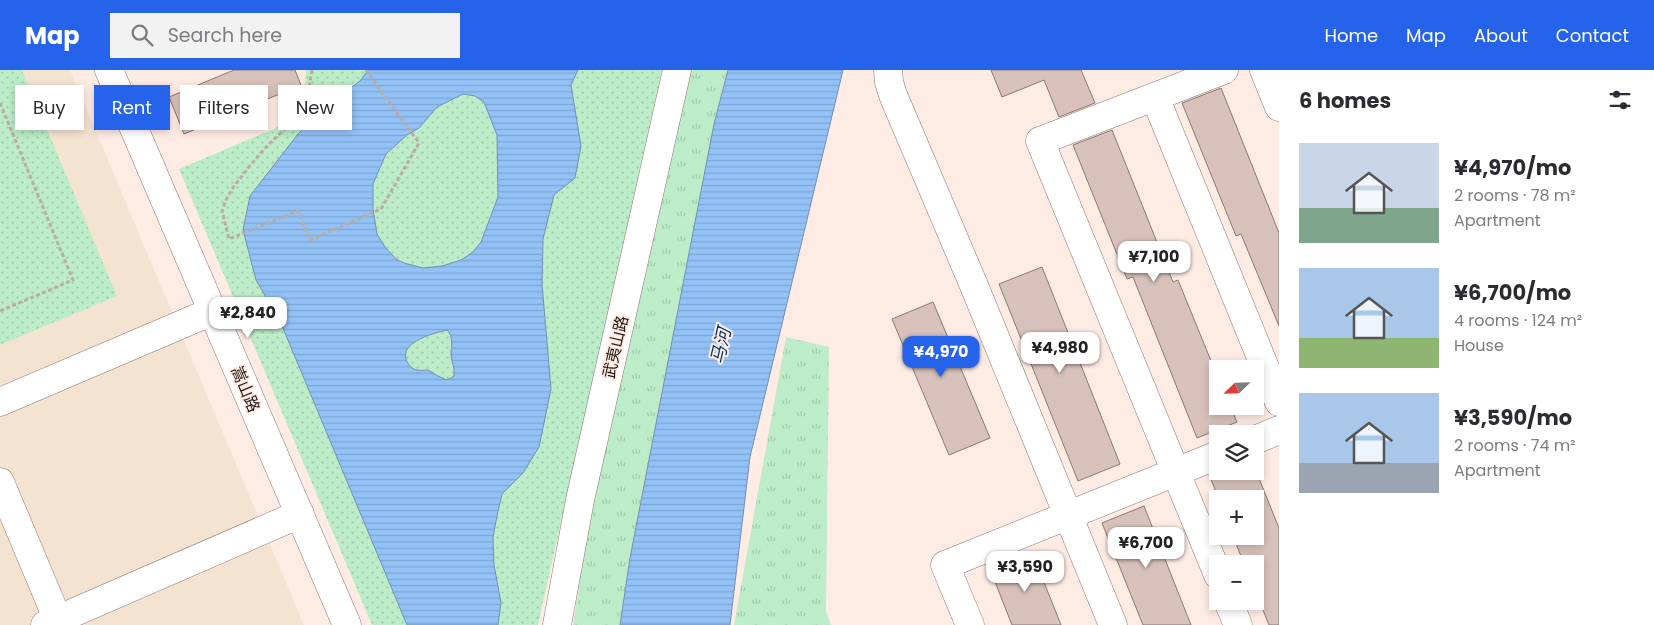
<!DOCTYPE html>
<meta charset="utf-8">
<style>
body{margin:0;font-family:Poppins,"Noto Sans SC",sans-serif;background:#f2f2f3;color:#2b2b33;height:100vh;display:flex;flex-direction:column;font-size:19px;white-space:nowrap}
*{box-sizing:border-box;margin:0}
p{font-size:16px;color:#7c7c81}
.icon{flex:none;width:28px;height:28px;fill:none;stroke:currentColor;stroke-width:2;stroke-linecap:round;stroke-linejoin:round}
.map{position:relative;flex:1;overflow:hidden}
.side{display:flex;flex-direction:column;background:#fff;width:375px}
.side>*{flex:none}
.banner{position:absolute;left:15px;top:15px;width:475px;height:45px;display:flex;gap:10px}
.needle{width:32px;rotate:247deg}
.controls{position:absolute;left:1209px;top:290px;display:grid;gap:10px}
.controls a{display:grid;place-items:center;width:55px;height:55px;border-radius:0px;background:#fff;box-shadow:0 2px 8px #0003;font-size:25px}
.price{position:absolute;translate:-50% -42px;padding:0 11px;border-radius:10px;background:#fff;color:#222;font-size:16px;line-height:32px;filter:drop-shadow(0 1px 2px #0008)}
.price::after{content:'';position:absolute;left:50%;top:30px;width:15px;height:11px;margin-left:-8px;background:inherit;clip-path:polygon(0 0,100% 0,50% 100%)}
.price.active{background:#2563eb;color:#fff}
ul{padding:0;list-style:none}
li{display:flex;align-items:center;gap:15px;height:125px;padding:0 20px}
li span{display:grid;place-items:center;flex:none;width:140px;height:100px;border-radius:0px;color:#555}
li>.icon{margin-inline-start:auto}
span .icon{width:60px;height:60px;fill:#fffc;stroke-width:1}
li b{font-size:21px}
h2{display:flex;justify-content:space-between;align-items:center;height:60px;padding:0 20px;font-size:21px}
.pill{padding:0 18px;border-radius:0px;background:#fff;box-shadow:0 2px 8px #0003;font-size:18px;line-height:45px}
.pill.active{background:#2563eb;color:#fff}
header{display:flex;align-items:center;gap:30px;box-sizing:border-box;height:70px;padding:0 25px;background:#2563eb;color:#fff}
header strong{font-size:24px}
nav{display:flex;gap:28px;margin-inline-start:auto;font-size:18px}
.search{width:350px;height:45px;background:#f2f2f3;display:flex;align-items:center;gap:12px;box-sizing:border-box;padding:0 18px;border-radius:0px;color:#7c7c81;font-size:19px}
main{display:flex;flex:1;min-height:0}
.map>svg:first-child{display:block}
.industrial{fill:#f5e3d2}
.grass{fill:url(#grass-tufts)}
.garden{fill:url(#garden-dots)}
.water{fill:url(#water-rules);stroke:#7190b4;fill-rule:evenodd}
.building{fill:#d8c1bb;stroke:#8c7771}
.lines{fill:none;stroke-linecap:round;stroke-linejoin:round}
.minor-casing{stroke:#8a776d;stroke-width:29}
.path{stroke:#baaba4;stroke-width:3;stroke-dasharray:4 2.5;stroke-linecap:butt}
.minor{stroke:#fff;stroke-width:28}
.labels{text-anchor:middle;stroke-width:4;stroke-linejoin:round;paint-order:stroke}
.street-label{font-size:16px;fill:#221a16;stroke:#feece4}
.water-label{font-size:18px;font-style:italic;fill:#053968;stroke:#feece4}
</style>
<header>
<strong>Map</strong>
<div class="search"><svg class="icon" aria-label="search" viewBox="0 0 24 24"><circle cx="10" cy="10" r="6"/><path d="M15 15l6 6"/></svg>Search here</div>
<nav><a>Home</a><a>Map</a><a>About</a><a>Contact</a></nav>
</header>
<main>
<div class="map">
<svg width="1279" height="555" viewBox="0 0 1279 555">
<defs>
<pattern id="grass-tufts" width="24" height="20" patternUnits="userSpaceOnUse" patternTransform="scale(1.25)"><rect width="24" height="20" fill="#bcecc8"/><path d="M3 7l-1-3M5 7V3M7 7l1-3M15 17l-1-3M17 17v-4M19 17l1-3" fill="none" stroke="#a1caab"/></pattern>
<pattern id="garden-dots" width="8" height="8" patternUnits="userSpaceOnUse" patternTransform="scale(1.25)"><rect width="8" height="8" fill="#bcecc8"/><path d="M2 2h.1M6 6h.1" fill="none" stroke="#a1caab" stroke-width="1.8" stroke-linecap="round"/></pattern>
<pattern id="water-rules" width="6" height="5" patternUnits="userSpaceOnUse" patternTransform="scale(1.25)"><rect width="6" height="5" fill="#93c2f7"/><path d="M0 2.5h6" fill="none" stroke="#7ea6d3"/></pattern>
</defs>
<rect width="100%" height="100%" fill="#feece4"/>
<path class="industrial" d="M0,0H70L304,555H0Z"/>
<path class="grass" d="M689,0H728L714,54L630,488L620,555H573L606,346Z
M786,267L829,277L826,542L831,555H734Z"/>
<path class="garden" d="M0,0H22L117,226L0,275Z
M306,0H662L538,555H372L179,99L278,57L295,43L304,23Z"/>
<path class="water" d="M368,0H578L571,15L581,76L575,108L554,125L543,169L542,214L551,319L539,377L523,403L502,424L497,446L493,467L494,495L501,533L498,555H407L280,251L256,210L243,160L250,126L298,64L329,34L360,11ZM463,24L475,26L484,32L497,65L498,127L481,172L473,182L461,190L442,196L423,198L404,193L396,189L385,177L377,164L373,139V114L386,84L407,65L419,58L437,37ZM447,260C454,267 451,276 451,285C452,293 455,298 454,306L447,310L438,306L428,300C425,300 420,301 417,300C408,298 402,286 408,278C416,268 434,263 447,260Z
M728,0H843L750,387L730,555H620L630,488L714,54Z"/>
<path class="building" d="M234,0H295L301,15L184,64L169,27Z
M991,0H1081L1095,33L1059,47L1044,10L1002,27Z
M1221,18L1279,163V256L1241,164L1236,166L1182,33Z
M1112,60L1173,212L1178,210L1218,308V336H1230L1237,352L1197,368L1133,207L1127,209L1073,75Z
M1042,197L1120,394L1078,411L999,214Z
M933,232L990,368L949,385L892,249Z
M1226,401H1256L1279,458V555H1269L1255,520V494H1244L1233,466H1255V429H1219L1210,407Z
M1144,436L1191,555H1143L1102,453Z
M1032,482L1061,555H1012L990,499Z"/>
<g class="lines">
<defs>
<path id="minor" d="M109,0L347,555
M888,0L889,12L893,25L975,218L1113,555
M1264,0L1279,37
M1155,27L1279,332
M0,332L213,241
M1255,370L1279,360
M0,412L60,555
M1218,505L1040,71L1224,0
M1228,531L1238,555
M45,555L300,444
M557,555L580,430L677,0
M970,555L945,495L1218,385"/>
</defs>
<use href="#minor" class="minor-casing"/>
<path class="path" d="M312,0L308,24L303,37L292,52L265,78L249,97L232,119L226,130L222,141L229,169L298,141L310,170L381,139L419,73L366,0
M0,33L73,210L0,241"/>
<use href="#minor" class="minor"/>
</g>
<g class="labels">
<g class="street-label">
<text transform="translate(615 277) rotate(-77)" y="6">武夷山路</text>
<text transform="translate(246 319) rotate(67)" y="6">嵩山路</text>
</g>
<g class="water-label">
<text transform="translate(721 276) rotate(-77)" y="6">马河</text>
</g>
</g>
</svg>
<div class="controls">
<a><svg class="needle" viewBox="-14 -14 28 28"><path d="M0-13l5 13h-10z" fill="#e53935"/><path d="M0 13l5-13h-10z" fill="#7c7c81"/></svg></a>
<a><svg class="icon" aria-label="layers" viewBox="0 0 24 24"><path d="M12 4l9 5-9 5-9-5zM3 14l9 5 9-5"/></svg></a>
<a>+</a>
<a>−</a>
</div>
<b class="price" style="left:1154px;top:213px">¥7,100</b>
<b class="price" style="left:248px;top:269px">¥2,840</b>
<b class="price" style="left:1060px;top:304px">¥4,980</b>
<b class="price active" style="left:941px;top:308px">¥4,970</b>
<b class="price" style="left:1146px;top:499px">¥6,700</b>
<b class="price" style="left:1025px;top:523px">¥3,590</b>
<div class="banner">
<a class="pill">Buy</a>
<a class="pill active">Rent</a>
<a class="pill">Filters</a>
<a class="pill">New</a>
</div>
</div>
<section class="side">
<h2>6 homes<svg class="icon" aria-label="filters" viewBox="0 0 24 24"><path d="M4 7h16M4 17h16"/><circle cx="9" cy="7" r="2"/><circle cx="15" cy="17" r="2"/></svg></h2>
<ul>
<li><span style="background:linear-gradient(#c9d6e8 65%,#7fa58c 0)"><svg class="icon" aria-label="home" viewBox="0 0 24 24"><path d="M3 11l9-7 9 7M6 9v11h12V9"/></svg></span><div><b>¥4,970/mo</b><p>2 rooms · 78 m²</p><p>Apartment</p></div></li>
<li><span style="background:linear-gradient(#a9c7e8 70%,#8fb573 0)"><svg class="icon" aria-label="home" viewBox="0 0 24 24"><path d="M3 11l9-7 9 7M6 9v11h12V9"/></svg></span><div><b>¥6,700/mo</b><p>4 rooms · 124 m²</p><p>House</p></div></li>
<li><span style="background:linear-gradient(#a9c7e8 70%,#9aa5b1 0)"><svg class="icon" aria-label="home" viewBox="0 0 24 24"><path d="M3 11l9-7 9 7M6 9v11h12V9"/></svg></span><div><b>¥3,590/mo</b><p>2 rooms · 74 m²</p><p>Apartment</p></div></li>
</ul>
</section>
</main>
